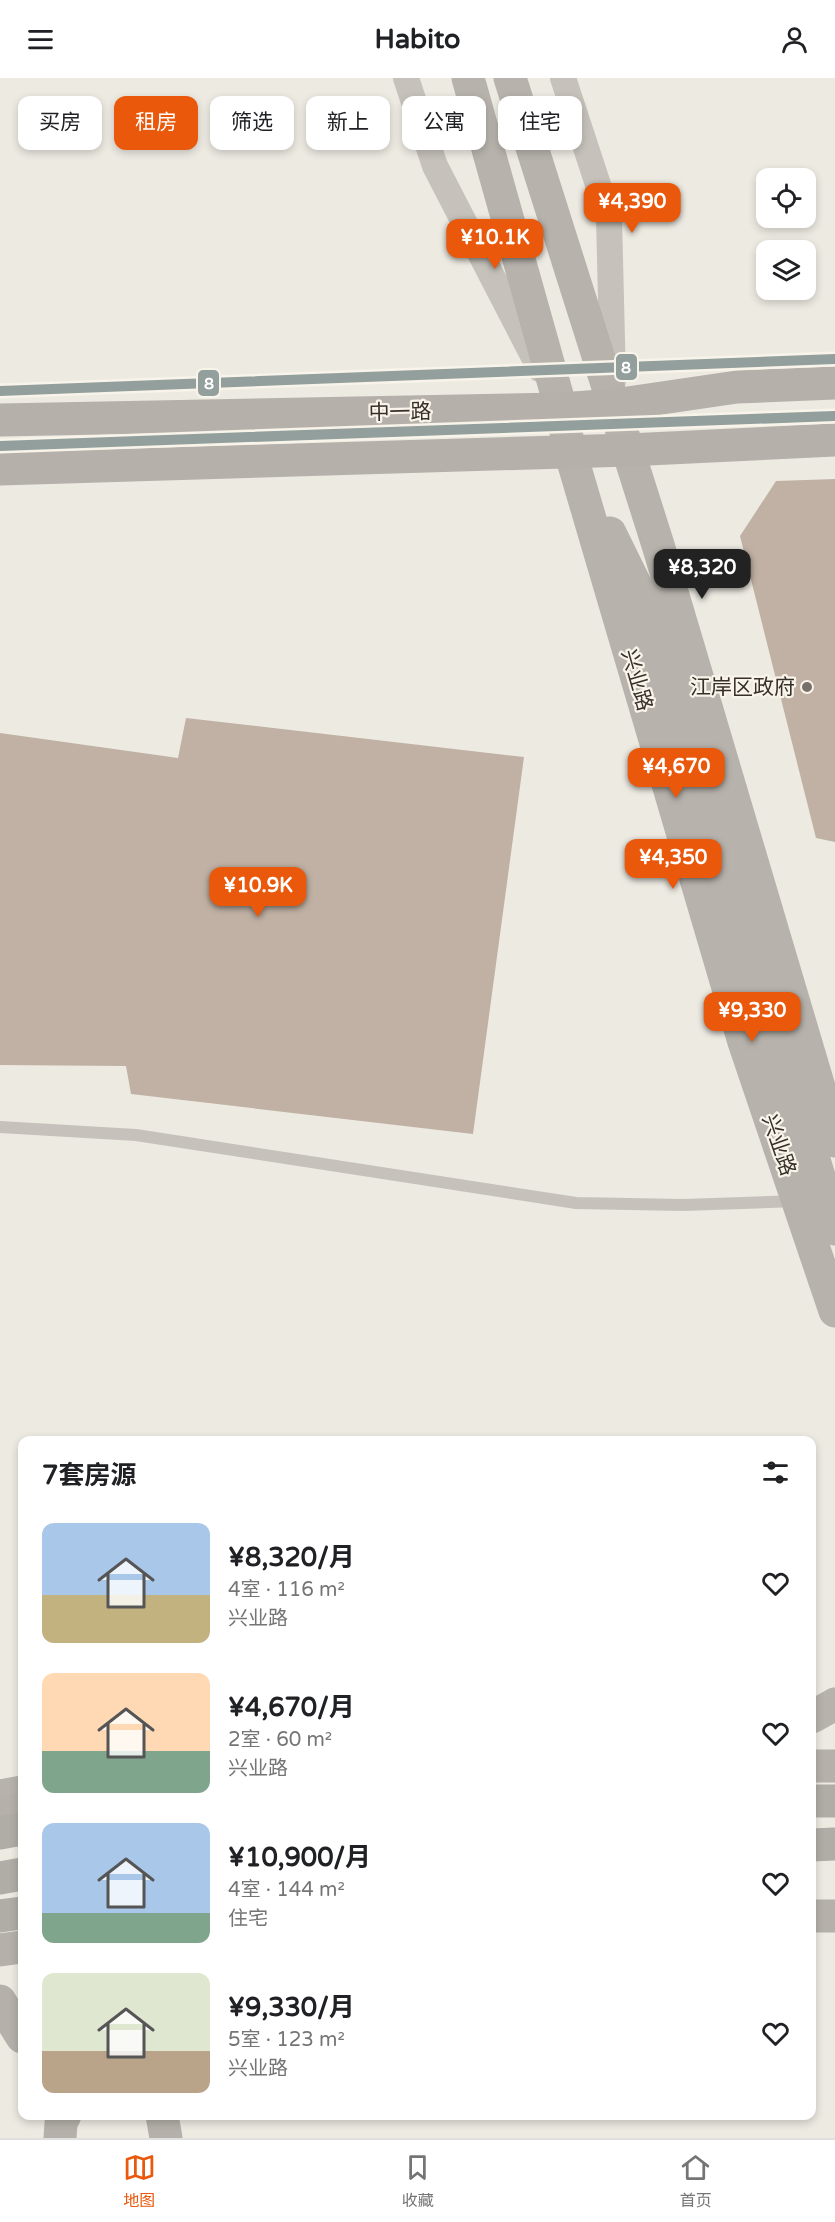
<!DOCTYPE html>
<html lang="zh">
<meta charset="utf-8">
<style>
body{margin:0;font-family:"Varela Round","Noto Sans SC",sans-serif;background:#f6f6f6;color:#202124;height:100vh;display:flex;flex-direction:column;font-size:22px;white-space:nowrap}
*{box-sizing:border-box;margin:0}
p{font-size:20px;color:#757577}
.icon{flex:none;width:33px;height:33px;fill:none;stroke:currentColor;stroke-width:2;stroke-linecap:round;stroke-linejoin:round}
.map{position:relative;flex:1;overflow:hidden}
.side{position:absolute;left:18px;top:1358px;width:798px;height:684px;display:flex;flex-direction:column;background:#fff;border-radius:12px;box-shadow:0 3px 9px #0003}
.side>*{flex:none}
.guide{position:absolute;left:18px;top:18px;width:800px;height:54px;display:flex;gap:12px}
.controls{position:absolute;left:756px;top:90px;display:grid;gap:12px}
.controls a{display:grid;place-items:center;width:60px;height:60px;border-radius:12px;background:#fff;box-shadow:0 3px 9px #0003;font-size:30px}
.price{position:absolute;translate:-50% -51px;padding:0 14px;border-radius:12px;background:#ea580c;color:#fff;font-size:20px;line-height:39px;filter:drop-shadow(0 2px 3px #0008)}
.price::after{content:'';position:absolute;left:50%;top:36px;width:18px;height:14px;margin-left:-9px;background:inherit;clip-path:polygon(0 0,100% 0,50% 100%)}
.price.on{background:#222;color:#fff}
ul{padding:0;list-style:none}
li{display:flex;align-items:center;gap:18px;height:150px;padding:0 24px}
li span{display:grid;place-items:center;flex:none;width:168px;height:120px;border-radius:12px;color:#555}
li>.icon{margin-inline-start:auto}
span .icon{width:72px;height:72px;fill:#fffc;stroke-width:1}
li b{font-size:26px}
h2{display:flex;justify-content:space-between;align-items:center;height:72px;padding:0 24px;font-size:26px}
.pill{padding:0 21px;border-radius:12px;background:#fff;box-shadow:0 3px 9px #0003;font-size:21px;line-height:54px}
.pill.on{background:#ea580c;color:#fff}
header{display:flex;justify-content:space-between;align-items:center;height:78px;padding:0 24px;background:#fff;font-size:27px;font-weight:700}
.tabs{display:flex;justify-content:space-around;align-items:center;height:84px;border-top:2px solid #e0e0e0;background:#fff;font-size:16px;color:#757577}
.tabs a{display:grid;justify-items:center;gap:3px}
.tabs .on{color:#ea580c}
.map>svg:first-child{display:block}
.building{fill:#c0b1a4}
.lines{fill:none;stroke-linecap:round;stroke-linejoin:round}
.service{stroke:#c6c2bb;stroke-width:12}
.minor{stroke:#c6c2bb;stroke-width:26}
.secondary{stroke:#b7b2ac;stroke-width:33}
.primary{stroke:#b5b0aa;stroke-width:33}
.trunk{stroke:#b0aca6;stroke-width:33}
.metro-1-casing{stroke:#f9f4ea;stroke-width:15}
.metro-1{stroke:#939f9d;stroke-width:10}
.poi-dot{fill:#77706a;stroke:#f9f4ea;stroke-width:2}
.labels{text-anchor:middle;stroke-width:4.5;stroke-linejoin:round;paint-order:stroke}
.street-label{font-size:21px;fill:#372f29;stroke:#f9f4ea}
.poi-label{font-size:21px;fill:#372f29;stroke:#f9f4ea;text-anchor:end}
.line-badge{stroke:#f9f4ea;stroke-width:2}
.badge-label{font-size:16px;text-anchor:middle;font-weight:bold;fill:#fff}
</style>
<header><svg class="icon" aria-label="menu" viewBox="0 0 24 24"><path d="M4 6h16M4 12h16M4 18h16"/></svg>Habito<svg class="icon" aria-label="person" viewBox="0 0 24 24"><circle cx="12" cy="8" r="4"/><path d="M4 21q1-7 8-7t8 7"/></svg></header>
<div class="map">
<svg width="835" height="2060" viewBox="0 0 835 2060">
<rect width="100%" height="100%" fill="#edeae2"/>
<path class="building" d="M835,401V764L816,760L740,458L776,403Z
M186,640L524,679L473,1056L131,1016L126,988L0,987V655L178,680Z"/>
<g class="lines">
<path class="service" d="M0,1049L136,1057L576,1125L683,1127L797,1123"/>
<path class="minor" d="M406,0L435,88L540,291
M563,0L609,140L613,303"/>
<path class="secondary" d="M468,0L561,331L570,373L744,964L835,1233
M510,0L658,467L835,1063
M610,455L636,508L717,763L835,1151
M812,1639L835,1626
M0,1718L22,1714"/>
<path class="primary" d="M0,342L561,331L614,327L737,309L835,305
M0,391L628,372L835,362
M812,1688H835
M0,1735L22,1732
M812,1838H835
M0,1872L22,1869
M0,1923L22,1959
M162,2037L166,2060
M60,2060L61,2045L65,2037"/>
<path class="trunk" d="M812,1723H835
M0,1755L22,1751
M812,1767L835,1766
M0,1800L22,1796
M0,1838L22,1835"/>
<defs>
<path id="metro-1" d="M0,313L835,281
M0,368L835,338"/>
</defs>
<use href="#metro-1" class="metro-1-casing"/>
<use href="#metro-1" class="metro-1"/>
</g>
<circle class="poi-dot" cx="807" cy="609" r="6"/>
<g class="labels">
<g class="street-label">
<text transform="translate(400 334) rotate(-1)" y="7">中一路</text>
<text transform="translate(637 602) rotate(74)" y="7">兴业路</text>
<text transform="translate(779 1067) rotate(71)" y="7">兴业路</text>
</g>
<g class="poi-label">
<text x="795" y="616">江岸区政府</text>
</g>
</g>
<g class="line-badge">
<rect x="615" y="275" width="23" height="28" rx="6" fill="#939f9d"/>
<rect x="197" y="291" width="23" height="28" rx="6" fill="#939f9d"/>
</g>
<g class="badge-label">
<text x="626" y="295">8</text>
<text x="209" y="311">8</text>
</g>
</svg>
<div class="controls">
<a><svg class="icon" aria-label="locate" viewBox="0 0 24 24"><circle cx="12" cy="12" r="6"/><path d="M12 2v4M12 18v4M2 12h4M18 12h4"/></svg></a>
<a><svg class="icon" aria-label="layers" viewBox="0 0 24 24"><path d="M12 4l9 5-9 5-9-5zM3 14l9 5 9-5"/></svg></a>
</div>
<b class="price" style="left:632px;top:156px">¥4,390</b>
<b class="price" style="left:495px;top:192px">¥10.1K</b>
<b class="price on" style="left:702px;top:522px">¥8,320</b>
<b class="price" style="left:676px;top:721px">¥4,670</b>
<b class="price" style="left:673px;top:812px">¥4,350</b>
<b class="price" style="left:258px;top:840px">¥10.9K</b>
<b class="price" style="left:752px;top:965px">¥9,330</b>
<div class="guide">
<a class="pill">买房</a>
<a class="pill on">租房</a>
<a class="pill">筛选</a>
<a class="pill">新上</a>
<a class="pill">公寓</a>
<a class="pill">住宅</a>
</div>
<section class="side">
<h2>7套房源<svg class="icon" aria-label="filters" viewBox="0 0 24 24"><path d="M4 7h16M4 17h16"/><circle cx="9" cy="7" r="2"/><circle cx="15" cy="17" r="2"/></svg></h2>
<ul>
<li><span style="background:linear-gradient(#a9c7e8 60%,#c2b280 0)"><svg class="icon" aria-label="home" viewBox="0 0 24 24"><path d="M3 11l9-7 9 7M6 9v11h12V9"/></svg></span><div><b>¥8,320/月</b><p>4室 · 116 m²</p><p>兴业路</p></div><svg class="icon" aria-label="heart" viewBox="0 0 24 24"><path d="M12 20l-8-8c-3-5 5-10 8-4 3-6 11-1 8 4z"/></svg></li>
<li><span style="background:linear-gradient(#ffd9b3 65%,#7fa58c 0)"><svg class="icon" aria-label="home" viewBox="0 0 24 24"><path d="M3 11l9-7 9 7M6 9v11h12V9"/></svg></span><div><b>¥4,670/月</b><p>2室 · 60 m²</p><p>兴业路</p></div><svg class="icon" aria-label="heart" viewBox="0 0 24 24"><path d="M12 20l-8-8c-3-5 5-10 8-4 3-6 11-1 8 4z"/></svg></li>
<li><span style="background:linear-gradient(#a9c7e8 75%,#7fa58c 0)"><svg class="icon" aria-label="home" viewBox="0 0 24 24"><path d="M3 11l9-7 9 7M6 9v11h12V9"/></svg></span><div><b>¥10,900/月</b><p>4室 · 144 m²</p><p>住宅</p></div><svg class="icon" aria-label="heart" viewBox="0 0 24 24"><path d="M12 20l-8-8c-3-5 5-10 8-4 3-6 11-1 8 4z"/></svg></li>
<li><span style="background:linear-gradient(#dfe7d0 65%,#b9a48a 0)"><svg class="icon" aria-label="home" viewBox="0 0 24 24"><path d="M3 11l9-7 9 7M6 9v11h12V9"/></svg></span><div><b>¥9,330/月</b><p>5室 · 123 m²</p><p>兴业路</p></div><svg class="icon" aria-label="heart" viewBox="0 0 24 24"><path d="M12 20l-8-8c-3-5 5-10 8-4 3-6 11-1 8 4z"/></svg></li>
</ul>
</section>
</div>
<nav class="tabs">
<a class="on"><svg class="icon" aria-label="map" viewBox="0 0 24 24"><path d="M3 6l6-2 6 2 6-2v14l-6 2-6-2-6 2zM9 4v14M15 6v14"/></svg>地图</a>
<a><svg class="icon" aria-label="saved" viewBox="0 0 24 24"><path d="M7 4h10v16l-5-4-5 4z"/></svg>收藏</a>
<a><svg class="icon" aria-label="home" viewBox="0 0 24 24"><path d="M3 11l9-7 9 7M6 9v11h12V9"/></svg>首页</a>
</nav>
